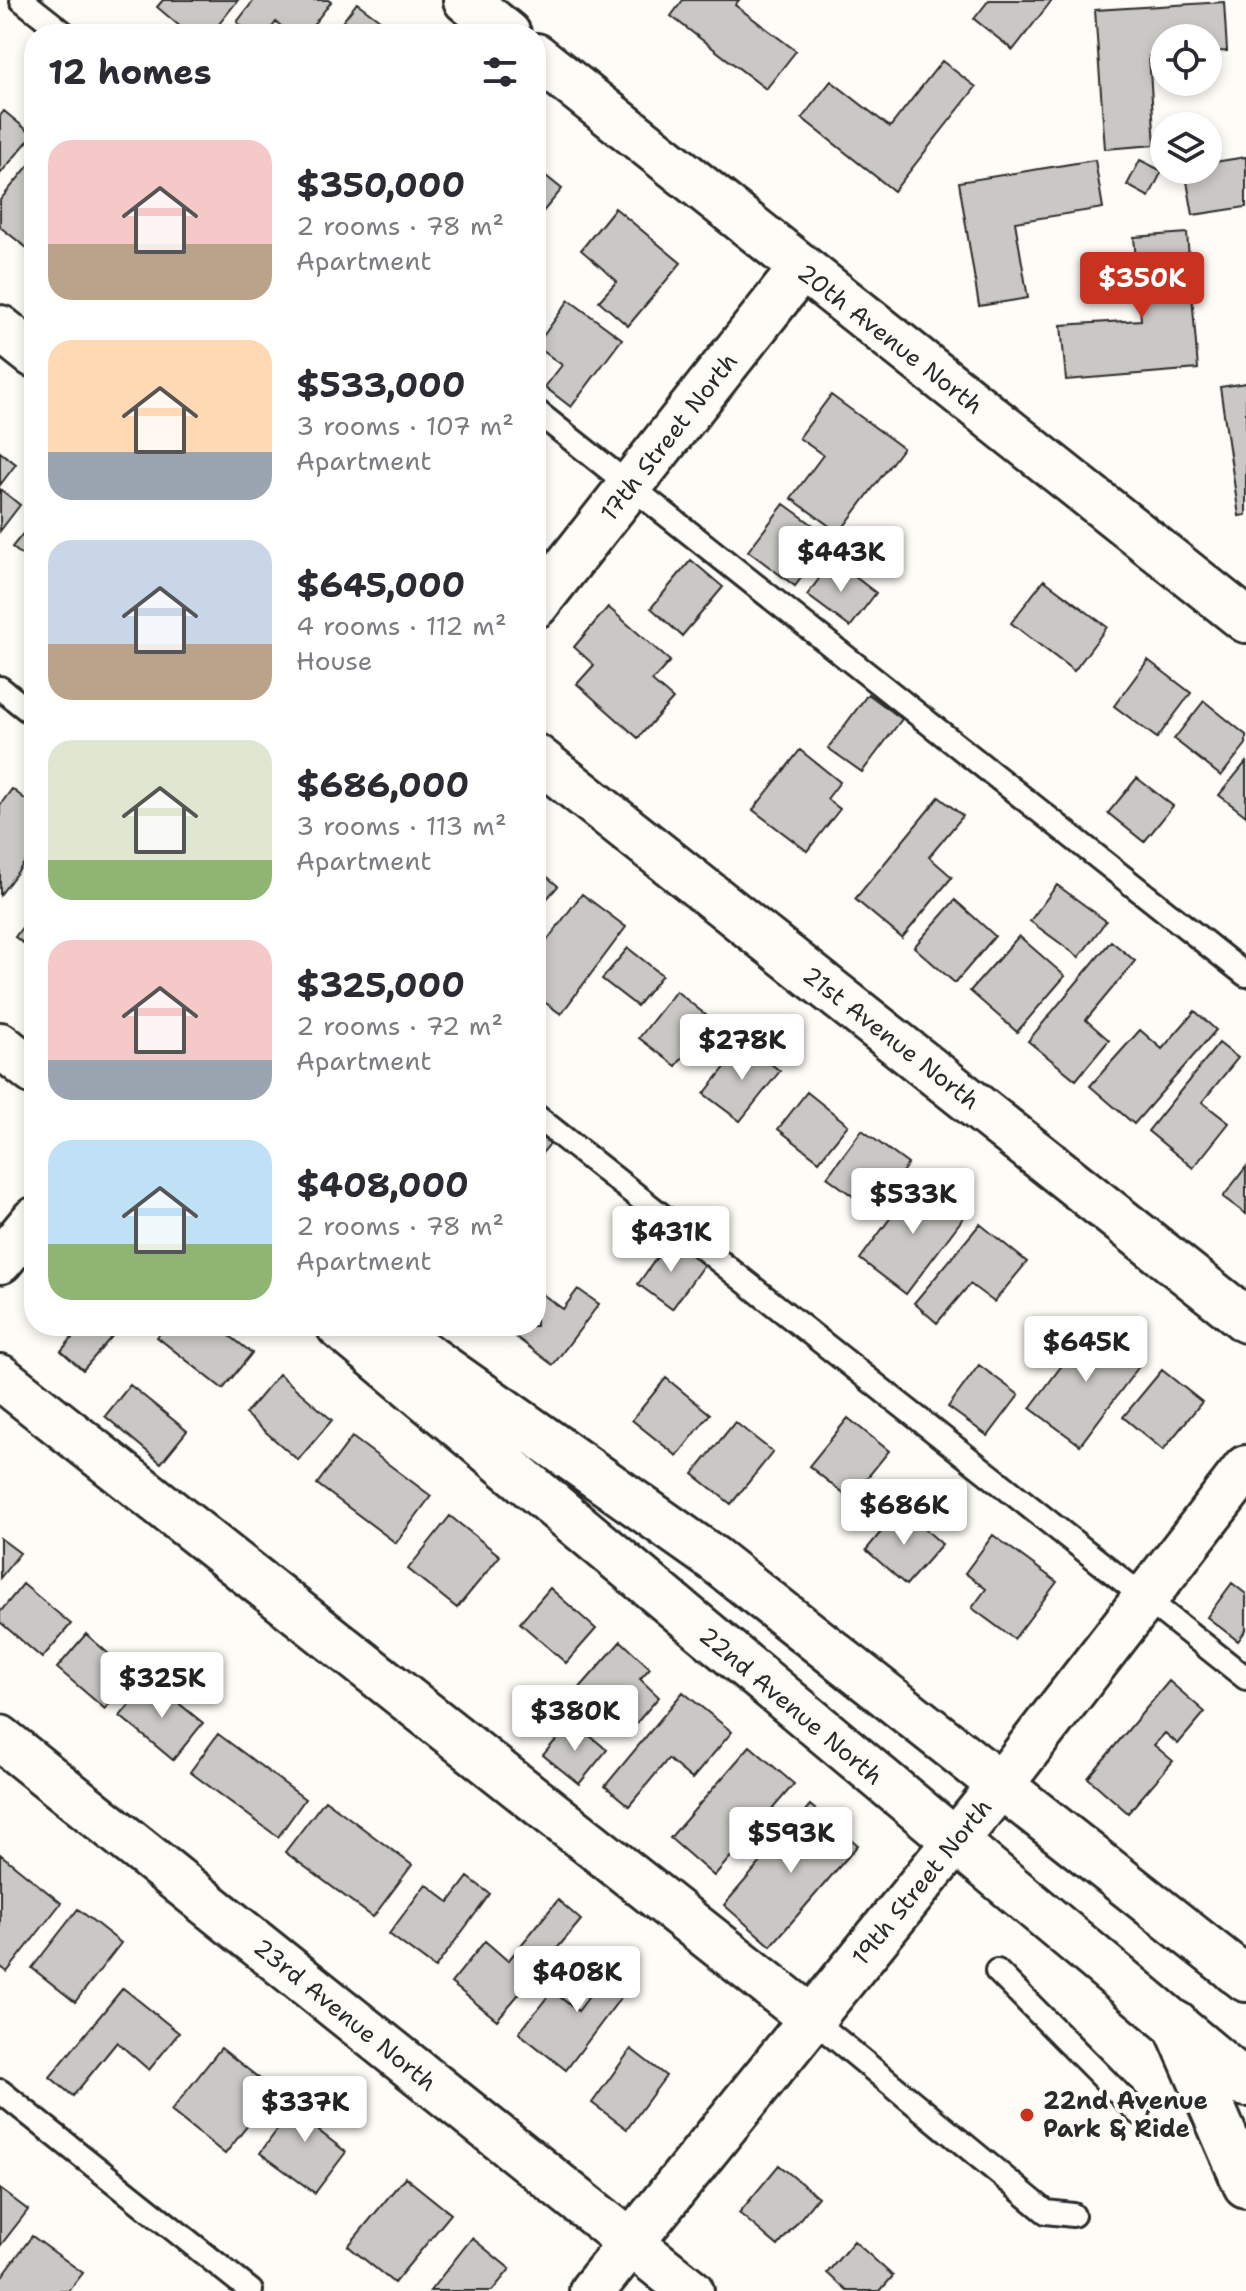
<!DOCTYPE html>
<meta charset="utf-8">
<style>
body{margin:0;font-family:"Shantell Sans",sans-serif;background:#f7f7f7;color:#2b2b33;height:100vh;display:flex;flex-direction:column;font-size:30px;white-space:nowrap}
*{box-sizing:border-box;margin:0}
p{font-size:26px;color:#7c7c81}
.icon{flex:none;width:44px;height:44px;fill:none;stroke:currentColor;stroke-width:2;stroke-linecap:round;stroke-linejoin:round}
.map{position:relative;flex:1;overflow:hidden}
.panel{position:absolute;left:24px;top:24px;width:522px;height:1312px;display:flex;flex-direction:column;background:#fff;border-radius:32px;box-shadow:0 4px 12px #0003}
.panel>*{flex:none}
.controls{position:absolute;left:1150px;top:24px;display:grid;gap:16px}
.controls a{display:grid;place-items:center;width:72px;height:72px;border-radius:50%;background:#fff;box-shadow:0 4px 12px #0003;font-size:40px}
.price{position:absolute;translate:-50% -68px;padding:0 18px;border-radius:8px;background:#fff;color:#222;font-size:26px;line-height:52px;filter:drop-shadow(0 2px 4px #0008)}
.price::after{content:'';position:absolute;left:50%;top:48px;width:24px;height:18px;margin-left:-12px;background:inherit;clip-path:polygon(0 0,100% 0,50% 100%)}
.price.current{background:#c8321e;color:#fff}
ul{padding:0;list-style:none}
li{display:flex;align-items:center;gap:24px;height:200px;padding:0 24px}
li span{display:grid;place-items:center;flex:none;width:224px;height:160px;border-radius:24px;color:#555}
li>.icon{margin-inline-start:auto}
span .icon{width:96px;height:96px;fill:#fffc;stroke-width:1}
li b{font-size:34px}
h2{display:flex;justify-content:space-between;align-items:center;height:96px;padding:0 24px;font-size:34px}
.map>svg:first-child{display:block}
.building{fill:#c9c8c4;stroke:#2b2b2b;stroke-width:2}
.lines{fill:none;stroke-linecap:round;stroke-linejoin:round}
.lane-casing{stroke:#2b2b2b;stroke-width:28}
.street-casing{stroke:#2b2b2b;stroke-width:50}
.secondary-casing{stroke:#2b2b2b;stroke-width:50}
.highway-casing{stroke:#2b2b2b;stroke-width:50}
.lane{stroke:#fdfcf7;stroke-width:22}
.street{stroke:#fdfcf7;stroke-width:44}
.secondary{stroke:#fdfcf7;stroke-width:44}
.highway{stroke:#fdfcf7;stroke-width:44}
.poi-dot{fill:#c8321e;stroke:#fdfcf7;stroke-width:3}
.labels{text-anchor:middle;stroke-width:8;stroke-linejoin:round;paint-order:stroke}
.street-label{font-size:24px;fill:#2b2b2b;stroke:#fdfcf7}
.poi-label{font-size:24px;font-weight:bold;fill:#2b2b2b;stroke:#fdfcf7;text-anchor:start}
</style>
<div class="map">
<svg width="1246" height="2291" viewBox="0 0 1246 2291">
<rect width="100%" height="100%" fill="#fdfcf7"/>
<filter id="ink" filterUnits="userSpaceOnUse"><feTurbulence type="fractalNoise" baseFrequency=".0125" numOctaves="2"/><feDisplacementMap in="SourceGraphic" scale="16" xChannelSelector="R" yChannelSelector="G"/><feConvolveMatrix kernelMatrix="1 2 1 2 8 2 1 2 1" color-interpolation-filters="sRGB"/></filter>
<g filter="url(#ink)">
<path class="building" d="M163,0H238L211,34H189L157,7Z
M254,0H328L331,2L306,34H291L276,22L267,34H251L237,22Z
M683,0H739L735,5L796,51L766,89L671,16Z
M989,0H1052L1013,50L974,19Z
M1224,2L1227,51L1208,52V38H1164V55L1149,56L1155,145L1105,149L1095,10Z
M357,3L396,32L394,34H333Z
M942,61L976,87L894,191L802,118L831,81L890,127Z
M4,111L33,135L0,174V116Z
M1246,157V207L1193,215L1185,170H1208V163Z
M34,159V247L31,251L0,227V200Z
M1095,160L1103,208L1015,222L1028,298L979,306L959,182Z
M1140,160L1162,171L1149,197L1127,185Z
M536,168L562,189L536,220Z
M615,208L681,263L628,326L599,301L617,281L581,250Z
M1187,233L1198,369L1066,380L1061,325L1141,320L1134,237Z
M569,300L622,339L571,407L545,387L562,365L536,346Z
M1246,383V515L1239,516L1220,387Z
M831,395L903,448L839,533L791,498L823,455L799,438Z
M0,452L16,464L0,485Z
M0,489L20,505L0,531Z
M784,504L831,538L795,586L748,551Z
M34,520V565L12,547Z
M691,560L723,587L682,636L651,608Z
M833,560L876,593L850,627L807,595Z
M1044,580L1107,627L1074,671L1011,623Z
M608,607L670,661L652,681L673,699L638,738L577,684L594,665L574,647Z
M1148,660L1191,693L1157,738L1114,706Z
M868,694L902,719L862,772L828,748Z
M1204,701L1246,735V744L1221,776L1174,739Z
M800,750L840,782L827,799L840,809L807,851L753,810Z
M1246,762V816L1219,795Z
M1137,778L1173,806L1144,842L1108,813Z
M12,789L34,806V850L0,895V805Z
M939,797L963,816L929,857L952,877L902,938L855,899Z
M536,867L558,886L536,911Z
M1057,885L1106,921L1079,957L1030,921Z
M582,894L626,927L561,1014L536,996V955Z
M955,900L995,936L955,983L914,947Z
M34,911V951L15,937Z
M1019,936L1065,976L1017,1032L970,991Z
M1111,941L1135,961L1086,1020L1109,1040L1076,1080L1028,1041Z
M628,948L662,975L637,1006L602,979Z
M676,991L712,1020L676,1066L639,1038Z
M1195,1011L1216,1030L1134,1124L1090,1086L1140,1030L1162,1049Z
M744,1043L780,1071L740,1121L704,1094Z
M1219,1043L1238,1058L1202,1102L1229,1123L1193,1168L1148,1131Z
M807,1092L848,1125L819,1161L778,1129Z
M862,1130L908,1164L873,1211L827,1177Z
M536,1133L550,1144L536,1160Z
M1246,1167V1214L1223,1197Z
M920,1178L967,1213L906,1294L860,1259Z
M980,1224L1027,1262L994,1302L970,1284L937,1323L914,1303Z
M670,1239L705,1263L672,1309L638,1284Z
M578,1289L599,1304L553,1365L512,1334L518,1326H536V1302L542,1294L563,1309Z
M1093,1324L1143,1361L1080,1445L1030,1408Z
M70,1326H121L83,1370L61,1351L77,1332Z
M166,1326H217L252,1353L223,1389L157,1337Z
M979,1365L1019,1395L988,1436L948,1407Z
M1162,1370L1202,1402L1163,1450L1123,1417Z
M279,1374L332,1420L298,1460L245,1414Z
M666,1378L710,1414L677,1456L632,1420Z
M130,1385L187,1431L161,1463L105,1416Z
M848,1418L889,1451L850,1499L809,1466Z
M735,1422L773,1452L731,1504L693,1474Z
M352,1437L431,1496L396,1543L317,1484Z
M901,1508L942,1544L906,1585L866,1550Z
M450,1516L500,1556L457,1608L408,1569Z
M993,1535L1057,1582L1014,1639L972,1608L986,1589L965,1573Z
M0,1538L20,1553L0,1578Z
M1232,1583L1246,1594V1630L1238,1641L1207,1617Z
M23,1584L71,1624L42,1658L0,1622V1612Z
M550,1588L596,1629L566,1663L520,1623Z
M86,1634L133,1675L105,1709L57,1668Z
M621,1641L650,1668L640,1679L659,1697L626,1735L577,1691Z
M150,1680L203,1723L173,1760L120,1716Z
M1169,1681L1205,1712L1178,1744L1165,1733L1154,1745L1173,1761L1128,1813L1088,1778Z
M683,1692L732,1732L692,1779L668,1759L629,1806L605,1786Z
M572,1721L607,1750L579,1784L543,1755Z
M218,1734L305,1799L278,1837L190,1772Z
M750,1746L794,1784L714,1876L670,1838Z
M325,1800L412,1865L373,1917L285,1852Z
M810,1805L858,1845L771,1946L724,1905Z
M0,1854L61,1903L7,1972L0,1966Z
M468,1877L490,1894L435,1968L389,1934L426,1884L449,1902Z
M558,1900L581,1920L497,2020L451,1983L485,1941L508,1961Z
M78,1909L121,1943L75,2002L32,1968Z
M601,1955L634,1980L566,2070L519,2033L552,1991L578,2011L588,1998L575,1987Z
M123,1988L179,2033L149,2070L117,2042L73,2096L50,2077Z
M221,2048L275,2091L225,2154L171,2111Z
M631,2049L666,2076L627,2129L592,2103Z
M307,2090L334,2110L319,2131L346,2152L315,2193L260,2153Z
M779,2165L818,2197L778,2246L739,2213Z
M405,2177L451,2214L394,2283L348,2246Z
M0,2189L28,2210L0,2246Z
M32,2236L83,2273L69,2291H0V2279Z
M472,2238L510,2269L492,2291H430Z
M854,2241L893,2276L880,2291H847L827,2273Z"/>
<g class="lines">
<defs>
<path id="lane" d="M22,0L65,34
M536,411L1246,975
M0,688L34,715
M536,1116L1246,1678
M997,1971L1138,2113
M812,2019L1046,2212L1073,2215
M0,2091L251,2291"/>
<path id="street" d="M466,0L508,34
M536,56L1246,620
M0,328L34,355
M536,605L801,269
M536,757L1246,1320
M0,1261L34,1220
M0,1377L812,2019
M0,1738L691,2291
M592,2291L999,1787L1246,1468"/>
<path id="secondary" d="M0,1045L34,1072
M339,1326L1246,2084
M384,1326L714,1559L1246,1979"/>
<path id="highway" d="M1235,1971L1246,1973
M1176,2024L1246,2185"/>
</defs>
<use href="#lane" class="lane-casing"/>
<use href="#street" class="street-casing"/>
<use href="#secondary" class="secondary-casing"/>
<use href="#highway" class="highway-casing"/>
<use href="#lane" class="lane"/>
<use href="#street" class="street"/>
<use href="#secondary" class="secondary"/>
<use href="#highway" class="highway"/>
</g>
</g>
<circle class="poi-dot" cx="1027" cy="2115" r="8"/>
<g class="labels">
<g class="street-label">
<text transform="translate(890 339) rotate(38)" y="8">20th Avenue North</text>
<text transform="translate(669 437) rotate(-52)" y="8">17th Street North</text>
<text transform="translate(891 1038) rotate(38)" y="8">21st Avenue North</text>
<text transform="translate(791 1706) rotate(40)" y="8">22nd Avenue North</text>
<text transform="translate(922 1882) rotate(-51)" y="8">19th Street North</text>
<text transform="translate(345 2015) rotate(39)" y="8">23rd Avenue North</text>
</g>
<g class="poi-label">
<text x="1043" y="2109">22nd Avenue<tspan x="1043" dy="28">Park &amp; Ride</tspan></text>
</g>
</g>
</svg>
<div class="controls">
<a><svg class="icon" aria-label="locate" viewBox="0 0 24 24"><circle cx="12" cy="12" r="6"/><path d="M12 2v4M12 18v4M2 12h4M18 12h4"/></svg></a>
<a><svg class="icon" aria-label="layers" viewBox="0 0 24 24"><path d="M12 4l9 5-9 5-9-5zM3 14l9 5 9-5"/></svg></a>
</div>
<b class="price current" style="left:1142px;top:320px">$350K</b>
<b class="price" style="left:841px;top:594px">$443K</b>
<b class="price" style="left:742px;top:1082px">$278K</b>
<b class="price" style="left:913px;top:1236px">$533K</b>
<b class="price" style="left:671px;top:1274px">$431K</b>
<b class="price" style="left:1086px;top:1384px">$645K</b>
<b class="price" style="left:904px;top:1547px">$686K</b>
<b class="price" style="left:162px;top:1720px">$325K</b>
<b class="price" style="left:575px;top:1753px">$380K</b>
<b class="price" style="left:791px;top:1875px">$593K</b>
<b class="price" style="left:577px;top:2014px">$408K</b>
<b class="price" style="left:305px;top:2144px">$337K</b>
<section class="panel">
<h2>12 homes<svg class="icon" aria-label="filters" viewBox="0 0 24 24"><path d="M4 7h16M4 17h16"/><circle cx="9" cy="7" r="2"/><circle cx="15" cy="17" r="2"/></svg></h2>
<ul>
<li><span style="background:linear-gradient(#f6c9c9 65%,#b9a48a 0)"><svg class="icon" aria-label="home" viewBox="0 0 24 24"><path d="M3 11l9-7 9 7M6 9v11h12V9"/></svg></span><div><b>$350,000</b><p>2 rooms · 78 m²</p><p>Apartment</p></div></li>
<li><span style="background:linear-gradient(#ffd9b3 70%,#9aa5b1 0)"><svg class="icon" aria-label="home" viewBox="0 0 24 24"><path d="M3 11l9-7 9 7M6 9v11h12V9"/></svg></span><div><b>$533,000</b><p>3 rooms · 107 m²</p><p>Apartment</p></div></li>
<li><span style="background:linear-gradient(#c9d6e8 65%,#b9a48a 0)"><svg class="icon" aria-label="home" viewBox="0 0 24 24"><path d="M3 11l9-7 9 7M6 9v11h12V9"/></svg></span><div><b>$645,000</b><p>4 rooms · 112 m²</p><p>House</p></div></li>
<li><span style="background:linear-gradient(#dfe7d0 75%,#8fb573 0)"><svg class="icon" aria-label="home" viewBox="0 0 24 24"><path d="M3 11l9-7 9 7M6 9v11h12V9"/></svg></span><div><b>$686,000</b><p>3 rooms · 113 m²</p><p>Apartment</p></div></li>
<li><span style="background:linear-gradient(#f6c9c9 75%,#9aa5b1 0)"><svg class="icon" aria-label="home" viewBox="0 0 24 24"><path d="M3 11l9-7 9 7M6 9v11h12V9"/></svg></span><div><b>$325,000</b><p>2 rooms · 72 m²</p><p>Apartment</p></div></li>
<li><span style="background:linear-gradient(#bfe0f5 65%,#8fb573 0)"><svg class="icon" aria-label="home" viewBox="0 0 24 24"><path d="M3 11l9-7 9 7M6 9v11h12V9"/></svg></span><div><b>$408,000</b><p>2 rooms · 78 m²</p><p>Apartment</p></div></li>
</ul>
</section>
</div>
